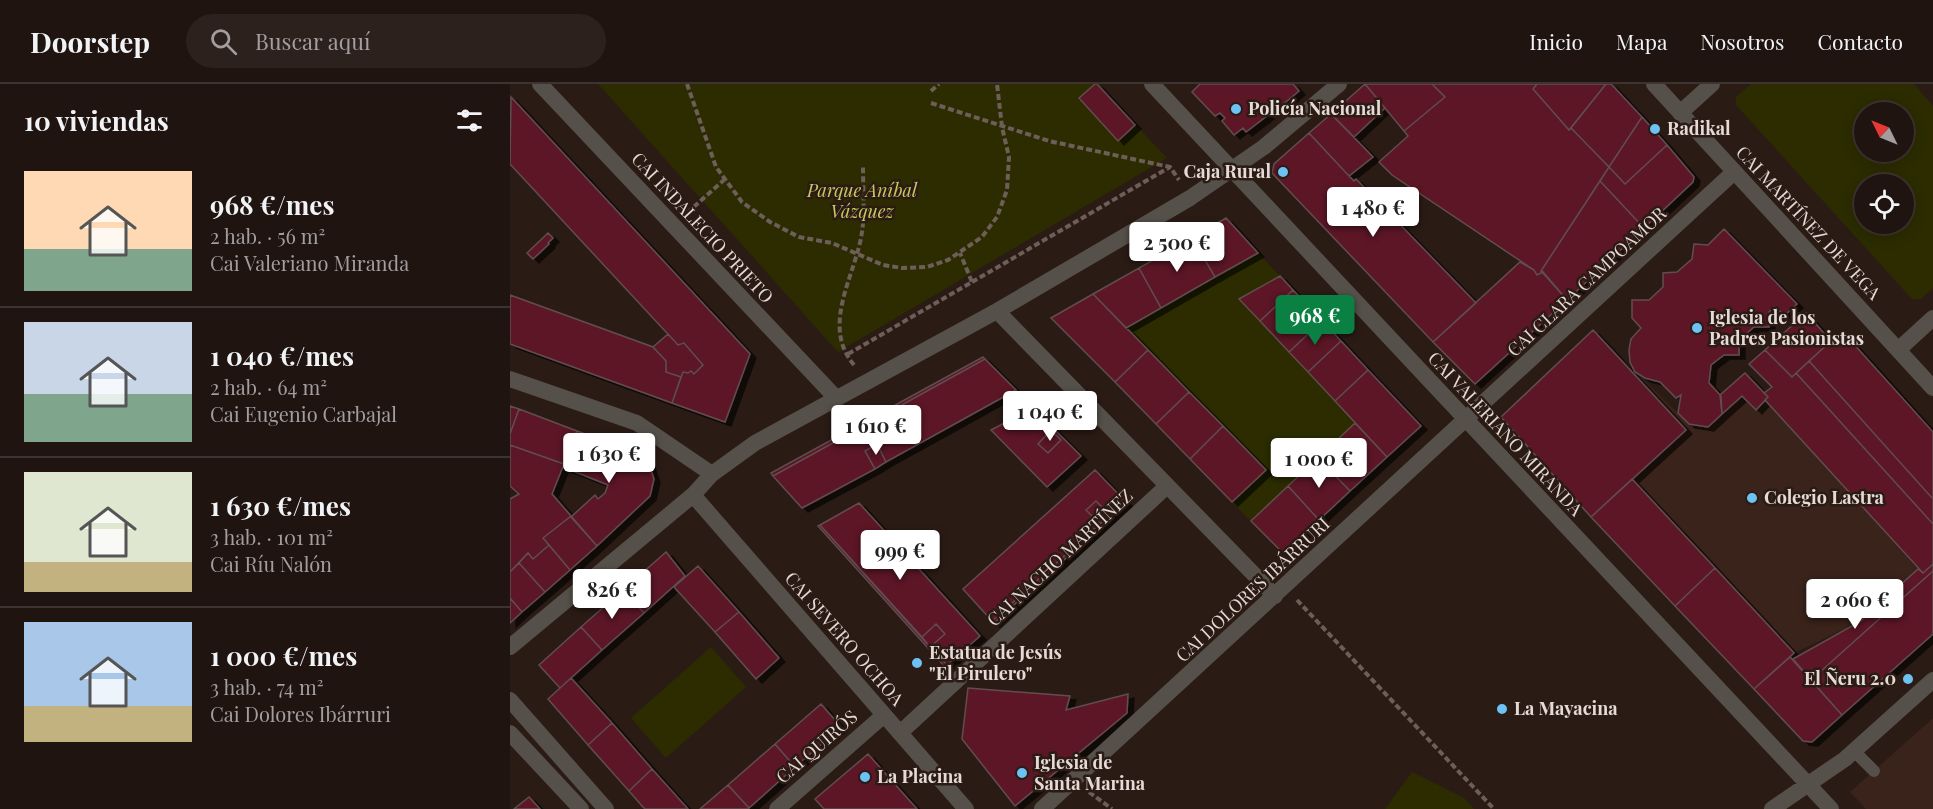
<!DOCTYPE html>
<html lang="es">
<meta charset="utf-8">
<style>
body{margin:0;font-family:"Playfair Display",serif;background:#2d211e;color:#f1f3f6;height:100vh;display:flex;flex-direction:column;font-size:22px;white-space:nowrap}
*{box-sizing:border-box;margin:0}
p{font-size:20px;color:#a29e9f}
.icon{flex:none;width:33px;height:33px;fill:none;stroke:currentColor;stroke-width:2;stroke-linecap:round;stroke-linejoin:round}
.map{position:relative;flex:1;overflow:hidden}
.details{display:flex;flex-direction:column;background:#201410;width:510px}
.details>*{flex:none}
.needle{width:39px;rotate:313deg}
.controls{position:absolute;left:1344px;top:18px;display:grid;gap:12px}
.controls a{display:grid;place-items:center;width:60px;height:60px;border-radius:50%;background:#201410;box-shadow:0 3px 15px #0003,0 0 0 2px #3d3330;font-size:30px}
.price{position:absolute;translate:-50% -51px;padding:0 14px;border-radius:6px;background:#fff;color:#222;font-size:20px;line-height:39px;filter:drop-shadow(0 2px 3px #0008)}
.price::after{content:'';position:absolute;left:50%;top:36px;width:18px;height:14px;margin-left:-9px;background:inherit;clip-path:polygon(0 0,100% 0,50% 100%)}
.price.current{background:#0b8043;color:#fff}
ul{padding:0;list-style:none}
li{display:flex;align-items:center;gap:18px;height:150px;padding:0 24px}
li+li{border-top:2px solid #3d3330}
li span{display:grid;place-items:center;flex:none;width:168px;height:120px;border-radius:0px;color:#555}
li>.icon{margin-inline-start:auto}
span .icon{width:72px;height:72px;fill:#fffc;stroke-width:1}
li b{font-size:26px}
h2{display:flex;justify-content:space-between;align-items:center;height:72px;padding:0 24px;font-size:26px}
header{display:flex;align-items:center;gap:36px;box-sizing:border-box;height:84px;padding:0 30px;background:#201410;border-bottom:2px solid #3d3330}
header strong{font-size:28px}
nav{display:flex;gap:33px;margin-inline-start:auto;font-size:21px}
.search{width:420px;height:54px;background:#2d211e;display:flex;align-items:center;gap:15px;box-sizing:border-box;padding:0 21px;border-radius:33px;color:#a29e9f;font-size:22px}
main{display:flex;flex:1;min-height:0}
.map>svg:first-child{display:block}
.built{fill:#39231a}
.green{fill:#2c2c00;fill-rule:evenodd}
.building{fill:#5b1628;stroke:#614d4f;stroke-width:1.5;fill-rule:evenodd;filter:url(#shadow)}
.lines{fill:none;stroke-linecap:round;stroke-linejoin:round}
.path{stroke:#6d5e59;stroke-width:4;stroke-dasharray:6 3;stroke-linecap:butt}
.service{stroke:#555049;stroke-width:12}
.pedestrian{stroke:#555049;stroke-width:16}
.minor{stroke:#555049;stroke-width:16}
.poi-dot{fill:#6ec2f3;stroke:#2b1b15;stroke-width:2}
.labels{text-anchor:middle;stroke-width:5;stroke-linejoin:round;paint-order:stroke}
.poi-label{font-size:18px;font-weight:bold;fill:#e6dad6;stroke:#2b1b15;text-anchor:start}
.park-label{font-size:18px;font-style:italic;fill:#c9c85d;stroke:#2b1b15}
.street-label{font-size:18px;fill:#e6dad6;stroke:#2b1b15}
</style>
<header>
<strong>Doorstep</strong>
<div class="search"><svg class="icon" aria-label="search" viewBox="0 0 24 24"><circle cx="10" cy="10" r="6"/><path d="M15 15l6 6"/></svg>Buscar aquí</div>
<nav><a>Inicio</a><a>Mapa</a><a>Nosotros</a><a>Contacto</a></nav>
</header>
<main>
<section class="details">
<h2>10 viviendas<svg class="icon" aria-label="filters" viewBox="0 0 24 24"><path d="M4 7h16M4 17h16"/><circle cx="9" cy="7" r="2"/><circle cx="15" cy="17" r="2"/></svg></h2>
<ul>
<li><span style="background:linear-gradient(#ffd9b3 65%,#7fa58c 0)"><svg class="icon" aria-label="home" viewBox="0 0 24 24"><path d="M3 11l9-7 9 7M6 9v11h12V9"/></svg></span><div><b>968 €/mes</b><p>2 hab. · 56 m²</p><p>Cai Valeriano Miranda</p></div></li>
<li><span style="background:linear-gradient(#c9d6e8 60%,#7fa58c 0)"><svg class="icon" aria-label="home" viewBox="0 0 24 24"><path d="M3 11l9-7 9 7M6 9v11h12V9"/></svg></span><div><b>1 040 €/mes</b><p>2 hab. · 64 m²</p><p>Cai Eugenio Carbajal</p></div></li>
<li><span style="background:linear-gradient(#dfe7d0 75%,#c2b280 0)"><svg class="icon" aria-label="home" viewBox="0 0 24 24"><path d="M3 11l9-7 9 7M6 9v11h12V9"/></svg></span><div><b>1 630 €/mes</b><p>3 hab. · 101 m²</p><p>Cai Ríu Nalón</p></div></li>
<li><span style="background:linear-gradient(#a9c7e8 70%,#c2b280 0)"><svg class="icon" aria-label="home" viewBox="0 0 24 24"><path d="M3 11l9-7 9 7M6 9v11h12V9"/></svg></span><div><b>1 000 €/mes</b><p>3 hab. · 74 m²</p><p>Cai Dolores Ibárruri</p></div></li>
</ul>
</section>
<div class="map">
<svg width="1423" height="725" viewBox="0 0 1423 725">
<defs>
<filter id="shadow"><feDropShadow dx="6" dy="4" stdDeviation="0" flood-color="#0009"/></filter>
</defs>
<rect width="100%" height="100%" fill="#2b1b15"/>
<path class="built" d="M1083,246L1179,340L1198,343L1232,312L1246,326L1255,316L1408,485L1351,537L1284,569L1122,396L1081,433L991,334Z
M1423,634V725H1356L1340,708Z"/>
<path class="green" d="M88,0H587L657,74L328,268Z
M1241,0H1404L1423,22V204L1411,215H1402L1226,21V13ZM1354,28H1394V68H1354ZM1354,100H1394V140H1354Z
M748,169L770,192L729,215L845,339L741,437L722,418L755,386L616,244Z
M201,563L236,603L156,674L121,634Z
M902,688L954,714L964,725H875Z"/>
<path class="building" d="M585,0H587L625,41L608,57L569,14Z
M690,0H783L789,7L765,27L758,20L753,24L758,31L736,48L733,44L724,51L712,37L715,34L710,29L705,32L682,8Z
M855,0L875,24L844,53L821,30Z
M855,0H922L935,13L894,47Z
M922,0H1027L1023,5L1059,46L1061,44L1099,83L1031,187L1033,188L1027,191L1024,186L882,91L869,78L898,52L894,47L935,13Z
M1027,0H1096L1059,46L1023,5Z
M1096,0H1101L1132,33L1099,83L1061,44Z
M1,13L240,270L215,338L162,319L173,288L178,289L181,287L184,290L193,281L174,259L168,261L0,80Z
M821,30L863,73L839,92L799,49Z
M1132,33L1157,61L1115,100L1099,83Z
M799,49L839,92L844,97L846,95L966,219L923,258L762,89L764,80Z
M1157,61L1184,93L1183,98L1134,144L1090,97L1099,83L1115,100Z
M1090,97L1134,144L1057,216L1031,187Z
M716,134L748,169L705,193L682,154Z
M1214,145L1287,220L1275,231L1264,223L1259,228V243H1244L1229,256V271H1214L1201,281L1199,299L1211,312L1212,330L1198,343L1179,340L1168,329L1171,311L1166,314L1150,298L1135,294L1125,288L1120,278L1119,266L1121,255L1131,244L1122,234V216H1139L1153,203V189L1167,188L1182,175L1184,160L1198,161Z
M38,149L43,154L38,159L39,160L23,175L17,169Z
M682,154L705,193L651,224L629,184Z
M1010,178L1024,186L1027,191L1033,188L1057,216L965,300L923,258Z
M629,184L651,224L616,244L583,210Z
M770,192L783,206L750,237L729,215Z
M783,206L812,237L779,268L750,237Z
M583,210L638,266L605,298L541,234Z
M0,211L143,263L156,277V288L171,293L162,319L0,260Z
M1296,229L1321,257L1282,293L1255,266Z
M812,237L831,257L798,288L779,268Z
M1083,246L1176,346L1081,433L991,333Z
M1332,247L1423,348V415L1299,277Z
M158,250L168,261L174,259L193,281L184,290L181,287L178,289L173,288L171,293L156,288V277L143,263Z
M831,257L858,286L825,317L798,288Z
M638,266L679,308L646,340L605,298Z
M1255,266L1282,293L1286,289L1423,440V480L1413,489L1255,316L1258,313L1254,309L1262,303L1239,280Z
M473,273L475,275L263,392L261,389Z
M475,275L506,306L376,378L367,360L355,367L365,385L292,424L263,392ZM359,346L362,352L359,353L360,356L355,359L354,356L350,358L348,353Z
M1299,277L1423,415V440L1286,289Z
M858,286L911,342L877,373L825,317Z
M1235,289L1258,313L1246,326L1232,312L1212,330L1210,311Z
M679,308L713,342L680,375L646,340Z
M0,322L9,325L0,350Z
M523,324L571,372L537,403L481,346ZM541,346L551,356L538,369L528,360Z
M9,325L67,347L54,380L0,361V350Z
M845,339L877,373L840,407L808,374Z
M713,342L756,386L722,418L680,375Z
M359,346L362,352L359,353L360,356L355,359L354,356L350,358L348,353Z
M541,346L551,356L538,369L528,360Z
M67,347L127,369L139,380L144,395L140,412L87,462L61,433L85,411L88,415L95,409L98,401L53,383Z
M367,360L376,378L365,385L355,367Z
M0,361L54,380L42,410L61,432L33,454L39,461L23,475L18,469L0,488V415L9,410L0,402Z
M808,374L840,407L809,436L778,402Z
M585,386L615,417L600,431L586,417L576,426L590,440L482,537L453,505Z
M1122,395L1205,484L1165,522L1081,433Z
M778,402L809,436L773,469L741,437Z
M586,417L600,431L590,440L576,426Z
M615,417L617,419L484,539L482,537Z
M349,419L470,552L437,581L420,563L435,550L426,540L412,553L310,441Z
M61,432L87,462L60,486L33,454Z
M310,441L420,563L437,581L435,583L308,442Z
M39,461L60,486L35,508L9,479L18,469L23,475Z
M156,468L175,492L134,529L113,506Z
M9,479L35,508L12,528L0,514V488Z
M1423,480V487L1301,596L1283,575L1351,537L1408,485L1413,489Z
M188,482L229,528L205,548L164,503Z
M1205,484L1284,569L1244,605L1165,522Z
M1423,487V550L1332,631L1301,596Z
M113,506L134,529L92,566L71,543Z
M0,514L12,528L0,539Z
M229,528L269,574L246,595L205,548Z
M426,540L435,550L420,563L412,553Z
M71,543L92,566L50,604L29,581Z
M1280,573L1332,631L1302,658L1293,657L1244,605Z
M61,594L102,639L78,661L38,615Z
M458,604L560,612L556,626L618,610L617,629L505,722L452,655Z
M311,620L331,643L285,683L265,660Z
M102,639L142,685L119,707L78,661Z
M265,660L285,683L239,724L218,701Z
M358,670L407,725H314L305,715Z
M142,685L178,725H135L132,722L119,707Z
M218,701L239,724L238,725H190Z
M19,713L30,725H4Z"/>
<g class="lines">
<path class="path" d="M177,0L206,83L232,118L260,138L289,153L322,159L373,181L392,184L417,183L438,176L472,153L487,133L497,106L499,73L492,43L487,0
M421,7L429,0
M421,19L539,57L660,83L669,96
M177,129L215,95
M462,198L660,83
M338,270L462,198L450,169
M344,281C310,241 346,191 352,148C355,127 353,104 353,83
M787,516L984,725
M579,708L602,725"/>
<path class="service" d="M1344,667L1364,687"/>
<path class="pedestrian" d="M390,649L657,402"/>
<path class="minor" d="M30,0L327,315
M642,0L1321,725
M1144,0L1423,304
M1170,29L1202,0
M487,227L765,512
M1388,266L1423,234
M0,295L127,339L202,390
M183,411L456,725
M0,563L183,411L202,390L245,359L487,227L680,114L754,63L829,0
M0,616L96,725
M0,649L71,725
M267,725L374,631
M532,725L1224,88
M1262,725L1335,675L1423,596"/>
</g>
<g class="poi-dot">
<circle cx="726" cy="25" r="6"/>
<circle cx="1145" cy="45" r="6"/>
<circle cx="773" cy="88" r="6"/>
<circle cx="1187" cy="244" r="6"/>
<circle cx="1242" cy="414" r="6"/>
<circle cx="407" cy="579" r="6"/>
<circle cx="1398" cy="595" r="6"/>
<circle cx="992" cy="625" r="6"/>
<circle cx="512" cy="689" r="6"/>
<circle cx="355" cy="693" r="6"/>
</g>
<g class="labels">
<g class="poi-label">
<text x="738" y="31">Policía Nacional</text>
<text x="1157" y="51">Radikal</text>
<text x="761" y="94" text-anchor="end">Caja Rural</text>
<text x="1199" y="240">Iglesia de los<tspan x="1199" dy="21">Padres Pasionistas</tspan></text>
<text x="1254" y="420">Colegio Lastra</text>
<text x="419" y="575">Estatua de Jesús<tspan x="419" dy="21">"El Pirulero"</tspan></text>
<text x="1386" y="601" text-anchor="end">El Ñeru 2.0</text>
<text x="1004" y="631">La Mayacina</text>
<text x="524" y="685">Iglesia de<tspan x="524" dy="21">Santa Marina</tspan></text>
<text x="367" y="699">La Placina</text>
</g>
<g class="park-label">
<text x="352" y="113">Parque Aníbal<tspan x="352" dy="21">Vázquez</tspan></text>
</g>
<g class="street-label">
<text transform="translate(1298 139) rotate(47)" y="6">CAI MARTÍNEZ DE VEGA</text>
<text transform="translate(192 144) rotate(47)" y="6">CAI INDALECIO PRIETO</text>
<text transform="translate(1077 198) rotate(-43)" y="6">CAI CLARA CAMPOAMOR</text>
<text transform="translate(995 350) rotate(47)" y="6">CAI VALERIANO MIRANDA</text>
<text transform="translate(550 474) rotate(-43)" y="6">CAI NACHO MARTÍNEZ</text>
<text transform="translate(743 506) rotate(-43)" y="6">CAI DOLORES IBÁRRURI</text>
<text transform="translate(334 555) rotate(49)" y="6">CAI SEVERO OCHOA</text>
<text transform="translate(307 663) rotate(-41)" y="6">CAI QUIRÓS</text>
</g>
</g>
</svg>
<div class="controls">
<a><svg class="needle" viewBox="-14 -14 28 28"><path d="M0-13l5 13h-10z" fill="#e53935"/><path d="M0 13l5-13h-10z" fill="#a29e9f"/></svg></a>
<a><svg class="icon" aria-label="locate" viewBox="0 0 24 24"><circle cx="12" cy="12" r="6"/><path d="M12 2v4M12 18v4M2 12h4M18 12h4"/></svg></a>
</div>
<b class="price" style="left:863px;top:154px">1 480 €</b>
<b class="price" style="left:667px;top:189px">2 500 €</b>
<b class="price current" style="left:805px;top:262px">968 €</b>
<b class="price" style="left:540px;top:358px">1 040 €</b>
<b class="price" style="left:366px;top:372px">1 610 €</b>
<b class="price" style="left:99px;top:400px">1 630 €</b>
<b class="price" style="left:809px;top:405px">1 000 €</b>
<b class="price" style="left:390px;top:497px">999 €</b>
<b class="price" style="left:102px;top:536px">826 €</b>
<b class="price" style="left:1345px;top:546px">2 060 €</b>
</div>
</main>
